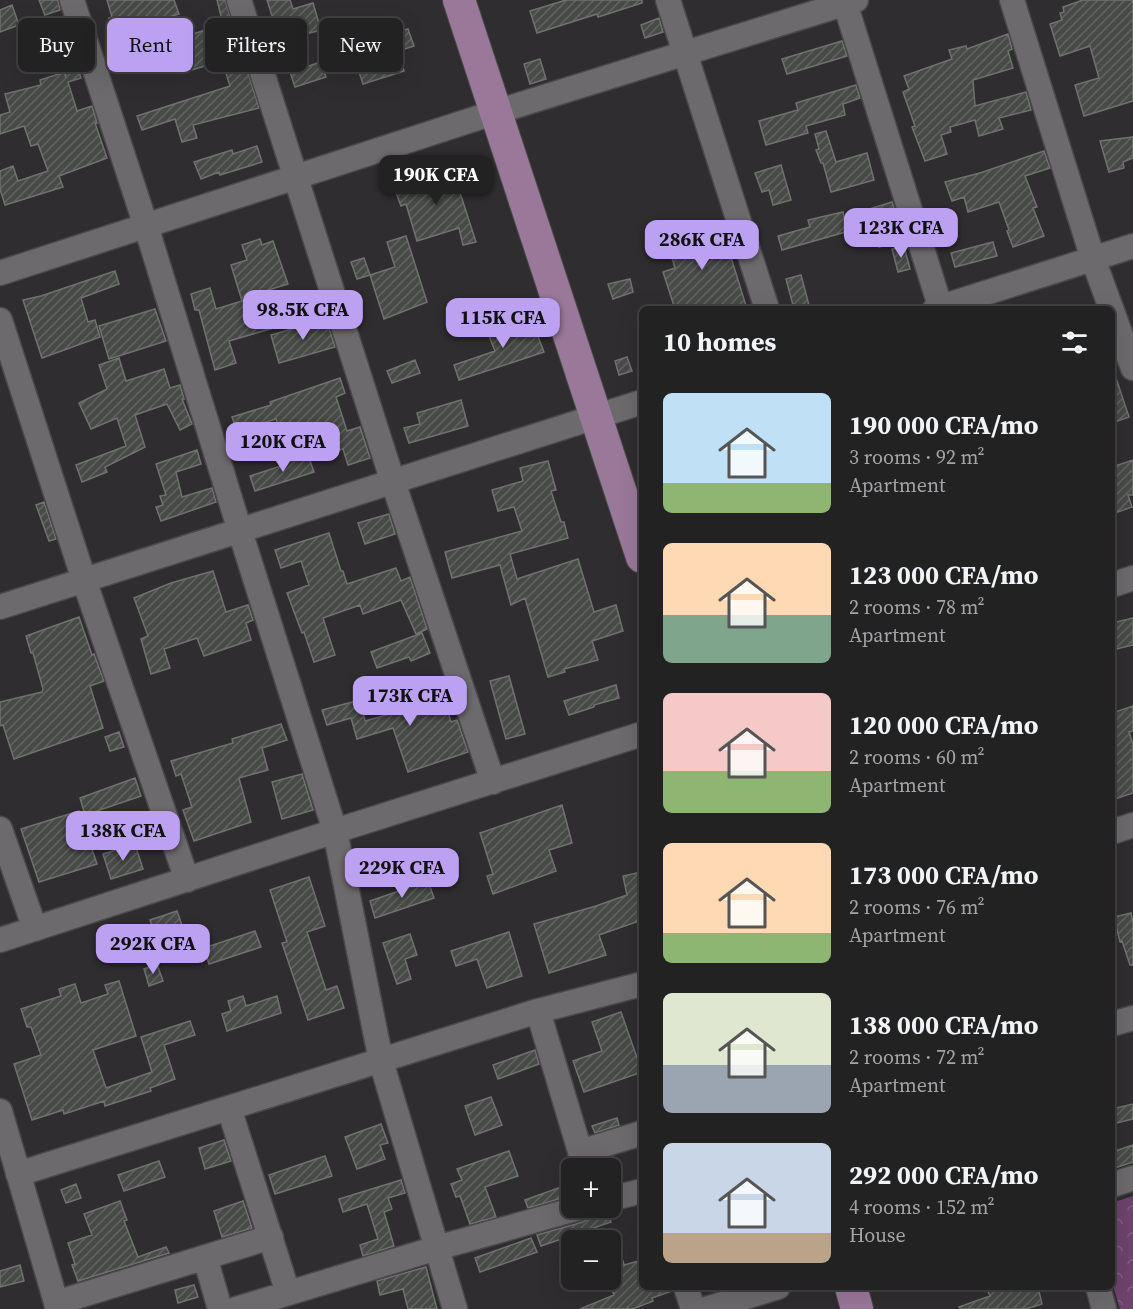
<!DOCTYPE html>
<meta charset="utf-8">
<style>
body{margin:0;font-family:"Source Serif 4",serif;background:#2f2f30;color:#f1f3f6;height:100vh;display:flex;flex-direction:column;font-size:22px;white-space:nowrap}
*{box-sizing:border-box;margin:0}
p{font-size:20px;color:#a3a4a6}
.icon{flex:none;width:33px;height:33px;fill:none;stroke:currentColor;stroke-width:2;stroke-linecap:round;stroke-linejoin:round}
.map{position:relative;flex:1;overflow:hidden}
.drawer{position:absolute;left:639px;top:306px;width:476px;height:984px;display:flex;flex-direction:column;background:#232223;border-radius:9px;box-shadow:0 6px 24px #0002,0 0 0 2px #403f41}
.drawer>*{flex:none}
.guide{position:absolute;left:18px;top:18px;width:531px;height:54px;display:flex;gap:12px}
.fabs{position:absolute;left:561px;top:1158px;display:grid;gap:12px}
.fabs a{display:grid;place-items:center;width:60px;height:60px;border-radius:9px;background:#232223;box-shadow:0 6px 24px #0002,0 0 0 2px #403f41;font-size:30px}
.price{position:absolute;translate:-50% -51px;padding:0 14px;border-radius:12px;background:#bca0f2;color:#111;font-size:20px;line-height:39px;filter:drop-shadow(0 2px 3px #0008)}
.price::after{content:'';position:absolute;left:50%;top:36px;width:18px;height:14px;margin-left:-9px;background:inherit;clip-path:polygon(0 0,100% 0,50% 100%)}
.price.current{background:#222;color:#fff}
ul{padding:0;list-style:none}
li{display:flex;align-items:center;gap:18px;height:150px;padding:0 24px}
li span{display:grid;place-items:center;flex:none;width:168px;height:120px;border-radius:9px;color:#555}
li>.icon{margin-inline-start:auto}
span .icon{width:72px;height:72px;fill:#fffc;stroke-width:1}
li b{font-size:26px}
h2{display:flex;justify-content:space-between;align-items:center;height:72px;padding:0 24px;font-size:26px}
.pill{padding:0 21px;border-radius:9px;background:#232223;box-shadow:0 6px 24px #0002,0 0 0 2px #403f41;font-size:21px;line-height:54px}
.pill.current{background:#bca0f2;color:#111}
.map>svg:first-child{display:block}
.park{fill:url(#park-crowns)}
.building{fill:url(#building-hatch);stroke:#707270;stroke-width:1.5}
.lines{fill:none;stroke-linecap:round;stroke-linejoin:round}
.minor-casing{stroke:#4a484a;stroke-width:27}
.major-casing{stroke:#4a484a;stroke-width:34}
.minor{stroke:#6c6a6c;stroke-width:24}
.major{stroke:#9a7899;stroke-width:32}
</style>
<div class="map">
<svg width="1133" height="1309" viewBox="0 0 1133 1309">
<defs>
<pattern id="park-crowns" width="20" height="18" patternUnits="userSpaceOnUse" patternTransform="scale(1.5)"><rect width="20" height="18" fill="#6e436e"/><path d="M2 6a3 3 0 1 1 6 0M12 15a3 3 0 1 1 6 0" fill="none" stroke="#835e83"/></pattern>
<pattern id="building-hatch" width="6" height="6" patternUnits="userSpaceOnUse" patternTransform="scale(1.5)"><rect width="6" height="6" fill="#474a47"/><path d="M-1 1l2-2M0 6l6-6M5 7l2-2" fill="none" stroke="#626462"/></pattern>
</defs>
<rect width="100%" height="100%" fill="#2f2d2f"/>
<path class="park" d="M1133,1196V1309H1120L1112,1282V1203Z"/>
<path class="building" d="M39,0H58L60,10L45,15Z
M107,0H174L179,14L114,34L109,18L112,17Z
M217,0H225L259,108L193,125L197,138L182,142L175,119L142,130L137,116L230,86L222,61L188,71L178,39L223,24Z
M267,0H290L293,9L313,3L321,30L280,41Z
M566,0H642V3L598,17L597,14L537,33L530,11Z
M1083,0H1133V101L1084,116L1075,85L1099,78L1090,46L1060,56L1050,24L1062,20L1060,13L1064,12L1063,7Z
M12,5L19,25L0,32V10Z
M659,18L663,32L645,38L641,25Z
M408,29L414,46L398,51L404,71L363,84L358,69L365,67L358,44Z
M1008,34L1012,49L1008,51L1013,68L973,80L975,106L1026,92L1031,110L999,118L1003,129L979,136L975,120L950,127L951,132L941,135L947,154L925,161L912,127L915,126L903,92L909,89L904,76L952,59L949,50L966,46L967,49Z
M67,35L81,78L68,82L77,111L92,106L97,123H95L107,158L59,176L63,187L5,205L0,189V171L13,166L18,181L48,171L38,144L31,146L24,126L0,134V115L10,112L5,94L41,85L40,80L65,72L66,78L55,39Z
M842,41L847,56L787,74L782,59Z
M540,59L546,79L530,84L524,64Z
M321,62L326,77L295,87L290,72Z
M856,85L860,98L843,104L845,115L806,126L808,133L766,145L759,121L798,110L796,103Z
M826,131L836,162L867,153L874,180L831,192L823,163H821L816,150L819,149L815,134Z
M1133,137V158L1123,162L1124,168L1109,172L1100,141Z
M257,146L262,162L220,175L219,172L201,179L194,162L232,150L233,154Z
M1044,151L1050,168L1025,176L1037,207L1033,208L1044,236L1013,247L1007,231L1009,230L999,202L968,212L964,197L952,201L945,182L980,173Z
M781,165L791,200L773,205L769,190L762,192L755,173Z
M452,168L476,242L463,245L459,228L417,241L406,204L401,206L394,187L429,174Z
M892,202L897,217L893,218L899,242L879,247L874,224L782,250L778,236L810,227L808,220L843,212L844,217Z
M713,221L722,253L729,251L747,309H675L663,272L675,268L665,235Z
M406,236L427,302L384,319L370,275L395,267L387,242Z
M260,239L262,245L273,241L288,284L262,292L277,327L229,341L236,363L215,370L199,310H195L191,294L210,288L216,309L242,301L231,265L247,260L242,245Z
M993,242L997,256L955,267L951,253Z
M904,246L910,269L898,272L892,249Z
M364,258L370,275L357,279L351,262Z
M115,271L119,284L81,298L88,322L95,320L100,337L42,358L23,300L41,296Z
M801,275L810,309H794L786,279Z
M630,279L633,292L613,299L608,284Z
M155,309L166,341L109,359L99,326Z
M520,316L529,337L537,334L544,352L459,380L454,365L495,351L486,329Z
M326,319L335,347L279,363L271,335Z
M627,357L632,371L619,375L615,361Z
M119,358L126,381L164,369L170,388L180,385L184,399H182L192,424L180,430L167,404L135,415L145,447L105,467L107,472L82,482L76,465L126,446L117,418L91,429L79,403L107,389L99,365Z
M415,360L420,373L392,383L387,371Z
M1112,372H1114L1129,417L1112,423Z
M340,378L345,393L336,397L347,431L360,427L370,458L348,465L343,449L335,451L334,447L310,455L302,426L281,433L276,419L237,431L232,417L271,405L270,402Z
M461,400L468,426L409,443L404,428L420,424L417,413Z
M197,450L201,464L176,472L182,497L212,488L216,502L161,521L156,507L163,505L160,496L166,495L156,464Z
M308,455L314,472L255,491L250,476L287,464V462Z
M1133,460V495H1128L1132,507L1112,514V467Z
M548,461L556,490L551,491L561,522H564L568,538L510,554L517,579L578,559L594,612L616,605L623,631L592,641L598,660L564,669L565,672L548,677L525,598L511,605L500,565L452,578L445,552L522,531L514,507L498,511L492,490L523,481L520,468Z
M44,502L56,539L49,541L36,505Z
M389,514L395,534L365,544L358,523Z
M329,533L341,571H343L347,584L396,568L401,581L410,577L427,629L416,634L401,600L363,614L360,605L323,618L335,655L314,662L304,632L302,633L287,593L309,585L301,561L281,568L275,550Z
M213,571L226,612L248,605L253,620L246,623L251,640L204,656L197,638L164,649L170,668L151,674L141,639L148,636L134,598L171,583Z
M79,617L92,655L94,654L104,681L90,686L103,728L14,759L3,725L0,726V702L42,692L43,689L33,653H31L26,636Z
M1133,618V645L1112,650V623Z
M422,633L430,653L411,661L409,657L377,668L371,652Z
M509,676L525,734L506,739L490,681Z
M440,685L451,722L457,720L468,752L408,772L393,728L357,739L351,718L327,725L322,710L360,700L365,721L390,714L386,702Z
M616,685L619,698L594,705V707L569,715L564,701Z
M1133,706V731L1129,732L1133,744V793L1112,800V713Z
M281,724L287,740L262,748L268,770L239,778L251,822L194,841L183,810L192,807L181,774L176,776L171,761L233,743L232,739Z
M119,732L124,747L110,751L105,737Z
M302,774L313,810L282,819L272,782Z
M135,778L141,796L85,815L80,798Z
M562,805L572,843L549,850L556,871L493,894L487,876L493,874L480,833Z
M79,811L97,864L39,882L21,829Z
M135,844L143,869L111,879L103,854Z
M642,872V920L599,935L606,955L549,973L534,924L596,906L627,895L623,876Z
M309,877L325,926L307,932L326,990L337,986L344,1008L308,1020L282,943L287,942L270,890Z
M428,881L434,898L375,918L370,901Z
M177,911L185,934L158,943L150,920Z
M1131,913L1133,922V965H1130L1122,941L1120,942L1114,917Z
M255,931L261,947L209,964L204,948Z
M509,932L522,976L487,988L477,959L456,966L451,951Z
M410,934L417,955L405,959L411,979L397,984L383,943Z
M157,964L163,981L149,986L144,969Z
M119,981L136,1036L93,1050L106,1088L152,1072L141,1037L190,1021L195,1035L164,1045L175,1079L150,1088L151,1091L105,1106L104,1101L64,1114L63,1110L32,1120L14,1064L41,1055L31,1027H27L21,1009L61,996L59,989L75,984L81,1003L108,994L105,985Z
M243,996L246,1006L277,996L281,1013L227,1031L222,1014L231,1011L228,1001Z
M621,1012L642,1072L584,1092L573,1061L602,1051L592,1022Z
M535,1050L539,1064L498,1079L493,1065Z
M491,1097L502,1125L475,1135L465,1106Z
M1133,1104V1119L1112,1124V1109Z
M617,1118L619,1125L595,1133L592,1126Z
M381,1124L388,1143L380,1145L385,1159L357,1169L345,1137Z
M224,1140L231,1161L205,1169L199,1148Z
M1133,1145V1162L1112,1169V1152Z
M509,1151L518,1176L485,1187L496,1217L470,1224L460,1196L456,1197L451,1184L462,1180L457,1169Z
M325,1156L332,1176L275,1194L269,1175Z
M159,1161L165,1177L124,1191L118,1175Z
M401,1180L405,1193L388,1198L392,1209L384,1212L394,1246L363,1256L360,1245L378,1239L367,1204L343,1212L339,1199Z
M572,1183V1195L528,1208L525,1200Z
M76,1184L81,1198L66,1203L61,1190Z
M120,1201L127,1220L124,1221L138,1257L166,1247L169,1253L78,1281L72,1265L75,1264L68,1243L92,1235L84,1214Z
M243,1201L252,1228L222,1237L214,1211Z
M609,1214L611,1222L541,1246L537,1235L583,1222L589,1218Z
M531,1238L537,1252L480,1272L475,1258Z
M642,1260V1287H672V1291L652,1298L653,1301L633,1309H580L614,1295L610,1284V1265L623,1261L624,1265Z
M20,1265L24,1281L0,1287V1271Z
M426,1267L437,1309H408L403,1289L380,1295L377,1281Z
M194,1285L198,1297L178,1303L175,1290Z
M986,1287H1038L1042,1304L1026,1309H960L959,1307L990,1296Z"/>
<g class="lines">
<defs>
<path id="minor" d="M72,0L146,226L240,531L335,831L381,1061L455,1309
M239,0L393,482L493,782
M668,0L767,309
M844,0L941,309
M1012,0L1093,259L1133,368
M0,273L496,112L856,0
M935,309L1133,246
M0,320L84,580L187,880
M1112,585L1133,578
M0,607L642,402
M0,829L35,929
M1112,832L1133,825
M0,940L335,831L642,734
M538,1011L585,1168
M1112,1024L1133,1018
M229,1108L288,1293
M0,1111L58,1309
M580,1152L642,1133
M18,1174L538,1011L642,984
M1112,1185L1133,1178
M610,1199L642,1191
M205,1257L220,1309
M686,1287L693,1309
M1098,1287L1104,1309
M56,1303L271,1237
M236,1309L437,1248L579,1208
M706,1309L778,1287"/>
<path id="major" d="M459,0L642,557
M851,1287L857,1309"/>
</defs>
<use href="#minor" class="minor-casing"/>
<use href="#major" class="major-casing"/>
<use href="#minor" class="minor"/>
<use href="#major" class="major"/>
</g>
</svg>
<div class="fabs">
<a>+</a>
<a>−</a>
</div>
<b class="price current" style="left:436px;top:206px">190K CFA</b>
<b class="price" style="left:901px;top:259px">123K CFA</b>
<b class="price" style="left:702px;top:271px">286K CFA</b>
<b class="price" style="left:303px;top:341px">98.5K CFA</b>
<b class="price" style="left:503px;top:349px">115K CFA</b>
<b class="price" style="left:283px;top:473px">120K CFA</b>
<b class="price" style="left:410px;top:727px">173K CFA</b>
<b class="price" style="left:123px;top:862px">138K CFA</b>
<b class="price" style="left:402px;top:899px">229K CFA</b>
<b class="price" style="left:153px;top:975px">292K CFA</b>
<div class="guide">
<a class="pill">Buy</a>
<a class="pill current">Rent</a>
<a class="pill">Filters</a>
<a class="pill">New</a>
</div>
<section class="drawer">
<h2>10 homes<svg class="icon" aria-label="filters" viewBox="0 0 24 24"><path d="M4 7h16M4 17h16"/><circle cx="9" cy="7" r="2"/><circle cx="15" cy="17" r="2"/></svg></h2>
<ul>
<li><span style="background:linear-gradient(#bfe0f5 75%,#8fb573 0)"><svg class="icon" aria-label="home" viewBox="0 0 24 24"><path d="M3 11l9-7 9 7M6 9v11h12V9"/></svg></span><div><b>190 000 CFA/mo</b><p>3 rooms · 92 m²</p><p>Apartment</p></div></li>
<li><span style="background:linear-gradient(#ffd9b3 60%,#7fa58c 0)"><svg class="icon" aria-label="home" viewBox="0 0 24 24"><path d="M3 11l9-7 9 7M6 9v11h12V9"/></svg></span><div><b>123 000 CFA/mo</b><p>2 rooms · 78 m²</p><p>Apartment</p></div></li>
<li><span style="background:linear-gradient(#f6c9c9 65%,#8fb573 0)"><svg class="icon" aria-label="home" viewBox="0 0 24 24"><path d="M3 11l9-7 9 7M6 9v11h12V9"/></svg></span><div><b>120 000 CFA/mo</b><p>2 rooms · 60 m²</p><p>Apartment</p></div></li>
<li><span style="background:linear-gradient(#ffd9b3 75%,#8fb573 0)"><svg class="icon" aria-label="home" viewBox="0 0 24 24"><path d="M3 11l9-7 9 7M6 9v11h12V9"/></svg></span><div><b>173 000 CFA/mo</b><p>2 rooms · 76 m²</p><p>Apartment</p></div></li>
<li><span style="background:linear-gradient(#dfe7d0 60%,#9aa5b1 0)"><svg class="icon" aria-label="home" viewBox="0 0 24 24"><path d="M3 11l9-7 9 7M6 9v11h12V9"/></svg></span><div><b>138 000 CFA/mo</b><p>2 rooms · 72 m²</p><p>Apartment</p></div></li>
<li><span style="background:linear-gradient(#c9d6e8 75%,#b9a48a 0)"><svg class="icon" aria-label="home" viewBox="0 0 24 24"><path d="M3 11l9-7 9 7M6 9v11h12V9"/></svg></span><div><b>292 000 CFA/mo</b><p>4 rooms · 152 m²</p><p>House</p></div></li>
</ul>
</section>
</div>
